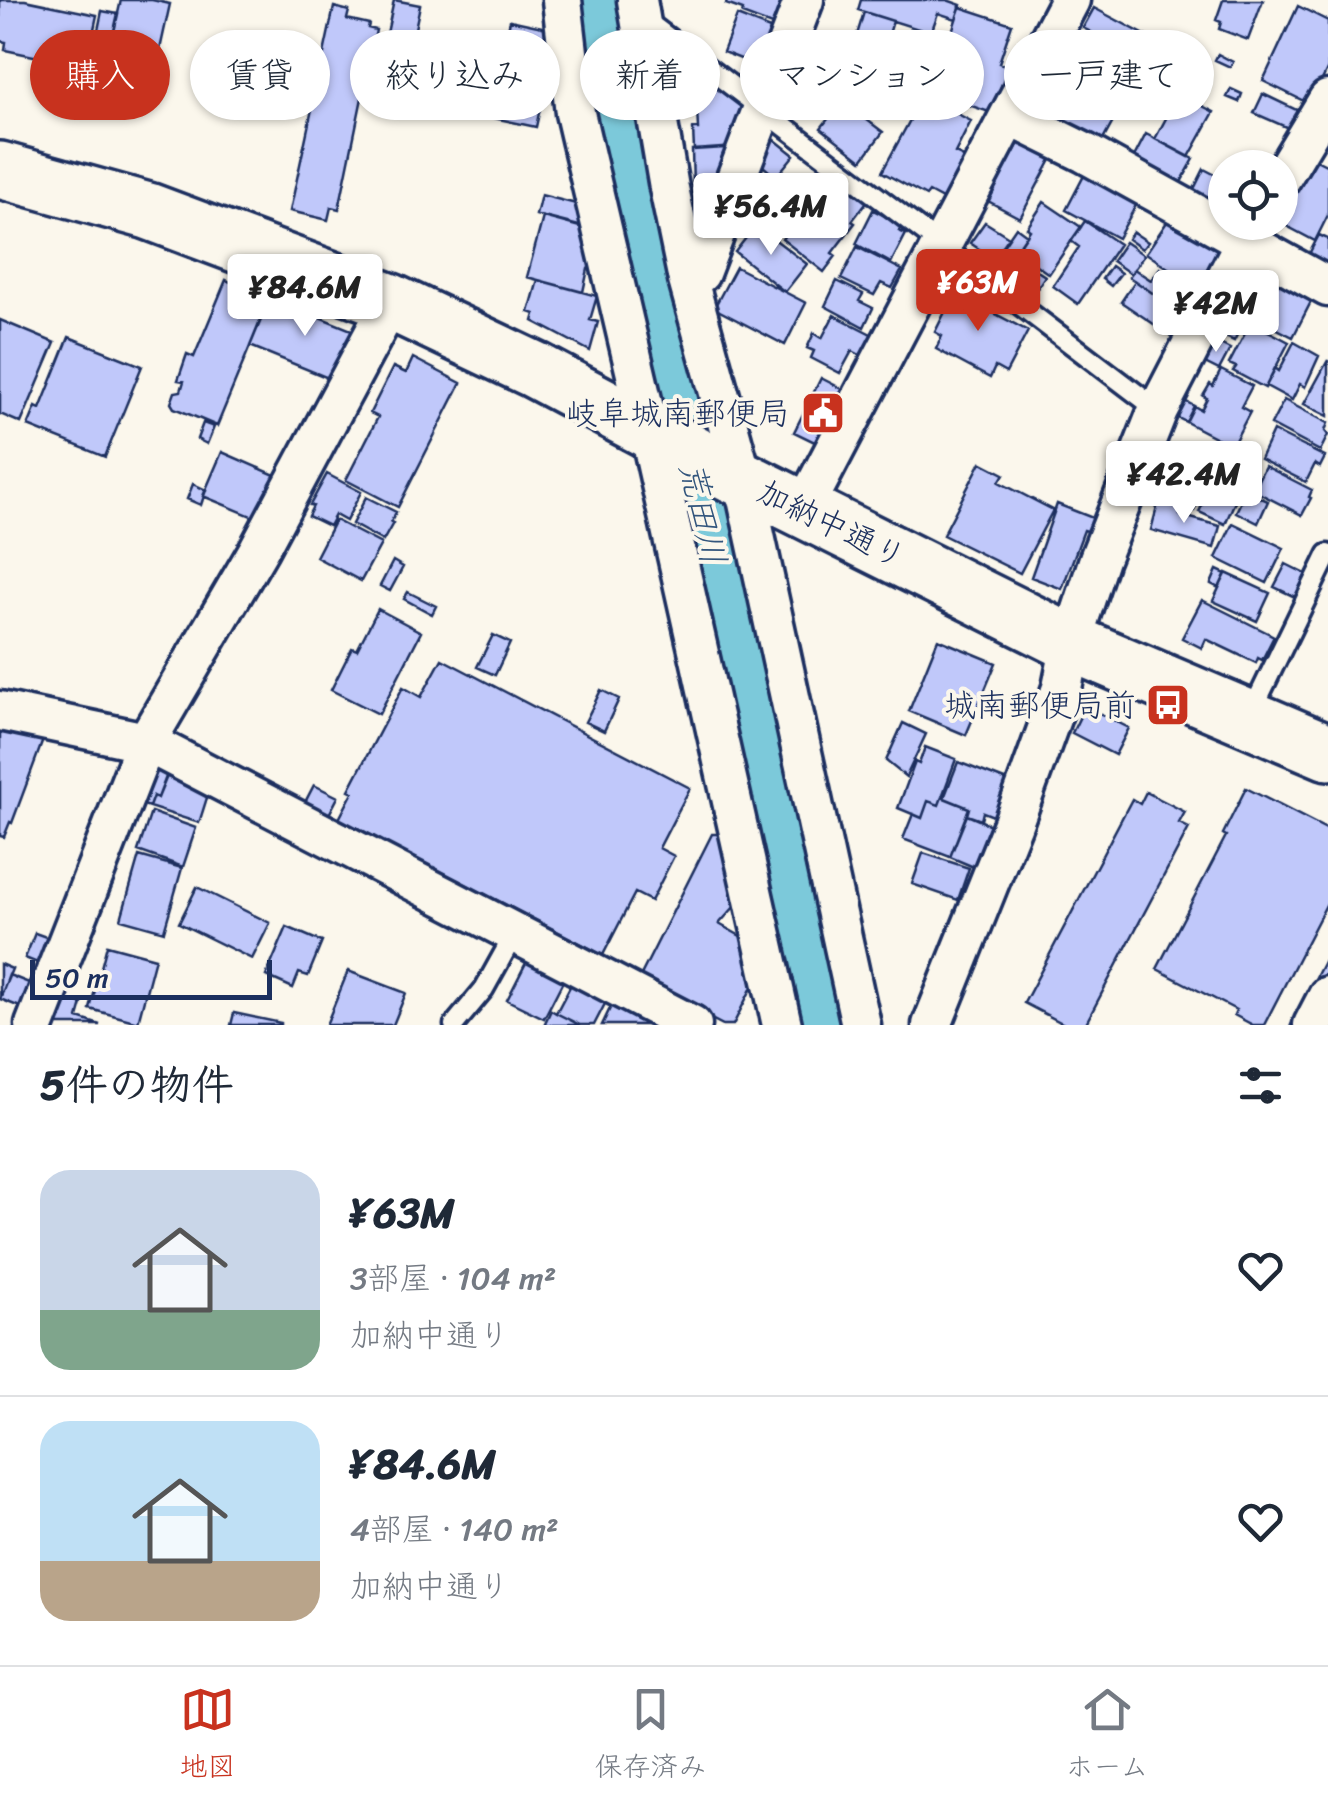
<!DOCTYPE html>
<html lang="ja">
<meta charset="utf-8">
<style>
body{margin:0;font-family:Sriracha,"Klee One",sans-serif;background:#f2f2f3;color:#1f2937;height:100vh;display:flex;flex-direction:column;font-size:38px;white-space:nowrap}
*{box-sizing:border-box;margin:0}
p{font-size:32px;color:#747a83}
.icon{flex:none;width:55px;height:55px;fill:none;stroke:currentColor;stroke-width:2;stroke-linecap:round;stroke-linejoin:round}
.map{position:relative;height:1025px;overflow:hidden}
.side{display:flex;flex-direction:column;background:#fff;flex:1}
.side>*{flex:none}
.banner{position:absolute;left:30px;top:30px;width:1270px;height:90px;display:flex;gap:20px}
.controls{position:absolute;left:1208px;top:150px;display:grid;gap:20px}
.controls a{display:grid;place-items:center;width:90px;height:90px;border-radius:50%;background:#fff;box-shadow:0 2px 8px #0004;font-size:50px}
.scale{position:absolute;left:30px;bottom:25px;width:242px;box-sizing:border-box;padding-left:10px;border:5px solid #1b2f5e;border-top:0;font-size:28px;line-height:35px;white-space:nowrap;color:#1b2f5e;-webkit-text-stroke:8px #fbf7ec;paint-order:stroke}
.price{position:absolute;translate:-50% -85px;padding:0 22px;border-radius:10px;background:#fff;color:#222;font-size:32px;line-height:65px;filter:drop-shadow(0 2px 5px #0008)}
.price::after{content:'';position:absolute;left:50%;top:60px;width:30px;height:22px;margin-left:-15px;background:inherit;clip-path:polygon(0 0,100% 0,50% 100%)}
.price.selected{background:#c8321e;color:#fff}
ul{padding:0;list-style:none}
li{display:flex;align-items:center;gap:30px;height:250px;padding:0 40px}
li+li{border-top:2px solid #e0e1e3}
li span{display:grid;place-items:center;flex:none;width:280px;height:200px;border-radius:30px;color:#555}
li>.icon{margin-inline-start:auto}
span .icon{width:120px;height:120px;fill:#fffc;stroke-width:1}
li b{font-size:42px}
h2{display:flex;justify-content:space-between;align-items:center;height:120px;padding:0 40px;font-size:42px}
.tag{padding:0 35px;border-radius:45px;background:#fff;box-shadow:0 2px 8px #0004;font-size:35px;line-height:90px}
.tag.selected{background:#c8321e;color:#fff}
.dock{display:flex;justify-content:space-around;align-items:center;height:140px;border-top:2px solid #e0e1e3;background:#fff;font-size:28px;color:#747a83}
.dock a{display:grid;justify-items:center;gap:5px}
.dock .selected{color:#c8321e}
.map>svg:first-child{display:block}
.lines{fill:none;stroke-linecap:round;stroke-linejoin:round}
.river{stroke:#7cc9da;stroke-width:58}
.building{fill:#c0c8fa;stroke:#1b2f5e;stroke-width:2.5}
.lane-casing{stroke:#1b2f5e;stroke-width:25}
.street-casing{stroke:#1b2f5e;stroke-width:45}
.highway-casing{stroke:#1b2f5e;stroke-width:62}
.lane{stroke:#fbf7ec;stroke-width:18}
.street{stroke:#fbf7ec;stroke-width:38}
.highway{stroke:#fbf7ec;stroke-width:55}
.labels{text-anchor:middle;stroke-width:8;stroke-linejoin:round;paint-order:stroke}
.poi-label{font-size:32px;fill:#1b2f5e;stroke:#fbf7ec;text-anchor:end}
.street-label{font-size:32px;fill:#1b2f5e;stroke:#fbf7ec}
.water-label{font-size:35px;font-style:italic;fill:#33567d;stroke:#fbf7ec}
</style>
<div class="map">
<svg width="1328" height="1025" viewBox="0 0 1328 1025">
<rect width="100%" height="100%" fill="#fbf7ec"/>
<filter id="ink" filterUnits="userSpaceOnUse"><feTurbulence type="fractalNoise" baseFrequency=".01" numOctaves="2"/><feDisplacementMap in="SourceGraphic" scale="20" xChannelSelector="R" yChannelSelector="G"/><feConvolveMatrix kernelMatrix="1 2 1 2 8 2 1 2 1" color-interpolation-filters="sRGB"/></filter>
<g filter="url(#ink)">
<g class="lines">
<path class="river" d="M597,0L616,158L676,391L817,1025"/>
</g>
<path class="building" d="M0,0H25L97,15L86,67L5,50L6,42L0,41Z
M121,0H152L170,4L154,77L106,66Z
M394,0L420,5L411,48L385,43Z
M728,0H794L777,27L742,14L743,10L726,4Z
M861,0H947L961,5L956,19L938,13L931,33L858,10Z
M1223,0H1263L1248,40L1219,29L1221,22L1216,20Z
M1298,6L1328,21V68L1310,104L1263,81Z
M334,7L349,11L347,19L369,24L368,28L376,30L339,209L331,207L328,220L290,211Z
M960,7L1012,24L999,63L1008,66L992,113L939,95L942,86L935,84Z
M1094,8L1162,44L1142,81L1082,49L1091,32L1083,28Z
M102,11L118,14L105,72L90,69Z
M864,12L893,21L878,70L849,61Z
M737,16L780,33L759,72L744,66L746,61L723,52Z
M510,20L547,28L552,53L536,127L489,117Z
M239,37L284,46L282,54L289,55L285,73L277,71L268,113L224,104Z
M1091,53L1137,78L1103,140L1058,116L1063,105L1057,102L1067,83L1073,86Z
M1218,54L1233,62L1230,67L1215,60Z
M898,59L924,67L922,75L936,79L933,89L892,77Z
M864,72L901,83L892,111L855,100Z
M720,77L753,110L736,147L694,150L693,129H698L696,90L712,89Z
M1231,89L1242,94L1239,102L1227,97Z
M1179,94L1214,112L1189,157L1155,139Z
M1263,94L1303,113L1295,131L1254,113Z
M923,96L971,121L955,153L968,159L946,201L929,192L926,196L882,172Z
M842,101L883,132L862,160L821,128Z
M1146,134L1194,159L1180,184L1133,159Z
M774,139L794,155L776,177L757,161Z
M1020,141L1052,158L1020,218L988,201Z
M725,148L728,163L719,185L693,187L692,150Z
M1312,158L1328,166V215L1315,241L1279,222Z
M835,167L872,195L852,221L855,223L832,253L836,256L824,272L782,239L795,222L791,219Z
M1204,169L1225,180V194L1217,209L1191,195Z
M1087,170L1140,198L1118,238L1066,210Z
M541,195L584,206L579,226L536,215Z
M1044,202L1081,227L1049,274L1016,251L1030,230L1027,228Z
M873,210L902,225L899,231L906,234L891,263L856,244Z
M1171,216L1220,250L1217,255L1220,258L1199,289L1146,253Z
M543,217L591,230L593,270L588,269L583,292L527,277Z
M1085,221L1119,244L1078,304L1053,286L1079,247L1071,241Z
M985,222L1009,237L994,259L970,243Z
M756,225L807,264L785,292L735,252Z
M1016,227L1027,235L1014,254L1003,246Z
M1133,232L1148,242L1142,249L1128,239Z
M1319,235L1328,239V264L1309,254Z
M1125,242L1144,255L1131,274L1112,261Z
M857,247L902,270L892,288L881,283L874,295L841,279Z
M1014,256L1045,276L1035,292L1004,273Z
M1264,265L1316,292L1293,337L1260,320L1263,313L1252,308L1263,287L1255,283Z
M1111,266L1121,273L1111,286L1102,279Z
M736,267L806,303L785,345L714,308Z
M1160,268L1205,298L1191,319L1129,277L1134,269L1151,280Z
M226,280L270,298L217,426L174,408L171,403L175,392L181,391L184,381L178,380L187,354L194,357Z
M538,280L597,296L590,320L598,322L590,351L533,321L535,314L529,312Z
M837,281L863,294L859,301L873,308L864,327L825,306Z
M1135,281L1183,314L1179,318L1190,326L1179,341L1121,302Z
M958,286L992,303L988,310L1028,331L1006,373L995,367L990,378L936,349L942,336L935,332Z
M270,297L364,335L333,380L250,346Z
M1235,297L1250,305L1245,316L1229,308Z
M1226,311L1244,321L1234,341L1215,332Z
M834,315L877,337L866,358L852,351L840,373L811,358L814,351L807,348L814,333L822,338Z
M0,320L55,343L21,423L0,414Z
M1251,322L1289,342L1265,388L1233,371L1236,367L1229,364Z
M69,337L142,366L105,457L28,426L36,407L40,409Z
M1212,340L1230,349L1219,370L1201,361Z
M1294,342L1319,356L1305,387L1300,384L1292,400L1266,386L1275,368L1279,371Z
M413,358L461,383L398,507L346,480L378,417L370,413L393,367L406,373Z
M1328,360V416L1304,404Z
M1221,370L1252,386L1241,407L1250,412L1232,446L1186,422L1194,406L1201,410L1207,398L1203,396L1210,384L1213,386Z
M821,378L852,394L825,447L794,432Z
M1179,398L1194,406L1186,422L1170,414Z
M1284,400L1328,423L1325,431L1328,435L1320,451L1271,425Z
M203,423L214,427L207,444L197,439Z
M1273,431L1325,457L1320,467L1315,464L1306,482L1260,459Z
M1206,444L1247,461L1236,488L1240,490L1225,524L1199,512L1204,501L1189,495L1193,485L1189,484Z
M222,452L275,475L256,518L203,496Z
M981,462L1004,474L999,482L1053,510L1020,573L943,535Z
M1265,466L1312,490L1309,497L1311,498L1302,515L1253,490Z
M327,474L361,492L346,521L335,515L329,526L308,516L313,506L310,505Z
M193,484L206,490L201,505L187,499Z
M1246,491L1268,501L1258,523L1236,512Z
M1179,492L1199,500L1194,511L1175,503Z
M366,497L396,512L391,522L393,523L383,541L352,524Z
M1159,500L1182,507L1180,515L1220,526L1214,548L1151,530Z
M1057,504L1098,520L1094,533L1084,530L1062,589L1031,577Z
M335,520L381,544L361,581L316,557Z
M1233,523L1284,548L1267,583L1216,558Z
M393,561L403,567L390,591L380,586Z
M1286,564L1306,574L1295,597L1274,587Z
M1217,570L1226,574L1219,588L1211,584Z
M1226,573L1270,593L1257,621L1213,601Z
M408,592L436,606L432,614L404,599Z
M1202,600L1274,636L1262,660L1258,658L1256,663L1206,639L1202,648L1182,638Z
M378,609L421,632L379,714L331,690L352,648L357,650Z
M493,635L510,643L495,675L477,667Z
M938,639L996,663L966,735L909,711Z
M442,659L690,788L659,848L674,856L651,901L635,893L603,955L339,819L353,792L349,790L403,687L421,697Z
M601,690L619,699L604,731L585,722Z
M1085,706L1129,728L1115,755L1072,733Z
M903,723L926,734L906,777L886,761Z
M0,724L43,740L12,823L10,822L4,837L0,836Z
M925,747L956,759L939,805L928,801L922,818L898,808L915,762L919,764Z
M153,762L170,769L158,798L153,796L149,807L135,802Z
M958,762L1015,784L1001,819L983,812L981,820L967,815L969,808L944,798Z
M167,774L210,788L199,823L149,807L153,796L158,798Z
M314,785L338,797L325,822L301,810Z
M1246,788L1328,830V901L1264,1025H1253L1234,1015L1236,1010L1157,969L1226,836L1223,834Z
M1146,792L1185,812L1179,823L1189,828L1085,1025H1066L1024,1003L1132,799L1140,804Z
M942,797L969,808L950,857L903,839L913,814L922,818L928,801L939,805Z
M151,812L196,828L183,867L138,851Z
M967,815L998,828L981,870L950,857Z
M712,834H719L735,906L719,924L744,938L752,987L733,1025H723L638,981Z
M923,853L969,868L958,900L912,884Z
M139,856L182,868L164,931L121,919Z
M197,887L270,923L252,959L179,923Z
M287,927L322,942L308,976L299,973L293,988L266,976Z
M35,933L60,942L50,968L25,958Z
M107,945L155,958L138,1022L90,1009Z
M1328,954V980L1305,1025H1291Z
M529,957L566,975L544,1018L507,1000Z
M0,964L12,969L0,998Z
M348,971L406,993L393,1025H326Z
M9,975L34,985L25,1009L0,999Z
M575,977L610,994L594,1025H580L556,1013Z
M59,998L82,1004L78,1018L100,1025H52Z
M615,998L652,1025H602Z
M551,1010L556,1013L580,1025H544Z
M234,1013L281,1023V1025H231Z"/>
<g class="lines">
<defs>
<path id="lane" d="M645,20L1158,410
M1251,713L1328,554
M454,1025L484,989L515,933"/>
<path id="street" d="M562,0L575,113L649,430L782,1025
M637,0L669,188L688,280L743,480L861,1025
M1010,116L1085,153L1328,287
M1280,180L1328,100
M688,280L700,273L804,0
M803,510L1070,0
M0,711L146,742L692,1025
M35,1025L146,742L259,549L391,302
M932,1025L1012,826L1062,688L1071,643L1099,559L1158,410L1255,222
M1313,1025L1328,996"/>
<path id="highway" d="M0,170L148,211L391,302L535,370L724,470L1071,643L1328,752"/>
</defs>
<use href="#lane" class="lane-casing"/>
<use href="#street" class="street-casing"/>
<use href="#highway" class="highway-casing"/>
<use href="#lane" class="lane"/>
<use href="#street" class="street"/>
<use href="#highway" class="highway"/>
</g>
</g>
<defs>
<symbol id="civic-square" viewBox="-11 -11 22 22"><rect x="-9" y="-9" width="18" height="18" rx="4" fill="#c8321e" stroke="#fbf7ec"/><path d="M-.6-6.5H3V-4.5H.6V-3L4-1V1h2V6H-6V1h2V-1L-.6-3ZM-1.2 2.5V6h2.4V2.5Z" fill="#fff"/></symbol>
<symbol id="bus-square" viewBox="-11 -11 22 22"><rect x="-9" y="-9" width="18" height="18" rx="4" fill="#c8321e" stroke="#fbf7ec"/><path d="M-5-6H5V4H4V6H2V4H-2V6H-4V4H-5ZM-3.5-4V0h7V-4ZM-3.5 1.2v1.5H-2V1.2ZM2 1.2v1.5H3.5V1.2Z" fill="#fff"/></symbol>
</defs>
<g fill-rule="evenodd">
<use href="#civic-square" x="798" y="388" width="50" height="50"/>
<use href="#bus-square" x="1143" y="680" width="50" height="50"/>
</g>
<g class="labels">
<g class="poi-label">
<text x="790" y="424">岐阜城南郵便局</text>
<text x="1136" y="716">城南郵便局前</text>
</g>
<g class="street-label">
<text transform="translate(832 524) rotate(26)" y="11">加納中通り</text>
</g>
<g class="water-label">
<text transform="translate(703 513) rotate(77)" y="12">荒田川</text>
</g>
</g>
</svg>
<div class="controls">
<a><svg class="icon" aria-label="locate" viewBox="0 0 24 24"><circle cx="12" cy="12" r="6"/><path d="M12 2v4M12 18v4M2 12h4M18 12h4"/></svg></a>
</div>
<div class="scale">50 m</div>
<b class="price" style="left:771px;top:258px">¥56.4M</b>
<b class="price selected" style="left:978px;top:334px">¥63M</b>
<b class="price" style="left:305px;top:339px">¥84.6M</b>
<b class="price" style="left:1216px;top:355px">¥42M</b>
<b class="price" style="left:1184px;top:526px">¥42.4M</b>
<div class="banner">
<a class="tag selected">購入</a>
<a class="tag">賃貸</a>
<a class="tag">絞り込み</a>
<a class="tag">新着</a>
<a class="tag">マンション</a>
<a class="tag">一戸建て</a>
</div>
</div>
<section class="side">
<h2>5件の物件<svg class="icon" aria-label="filters" viewBox="0 0 24 24"><path d="M4 7h16M4 17h16"/><circle cx="9" cy="7" r="2"/><circle cx="15" cy="17" r="2"/></svg></h2>
<ul>
<li><span style="background:linear-gradient(#c9d6e8 70%,#7fa58c 0)"><svg class="icon" aria-label="home" viewBox="0 0 24 24"><path d="M3 11l9-7 9 7M6 9v11h12V9"/></svg></span><div><b>¥63M</b><p>3部屋 · 104 m²</p><p>加納中通り</p></div><svg class="icon" aria-label="heart" viewBox="0 0 24 24"><path d="M12 20l-8-8c-3-5 5-10 8-4 3-6 11-1 8 4z"/></svg></li>
<li><span style="background:linear-gradient(#bfe0f5 70%,#b9a48a 0)"><svg class="icon" aria-label="home" viewBox="0 0 24 24"><path d="M3 11l9-7 9 7M6 9v11h12V9"/></svg></span><div><b>¥84.6M</b><p>4部屋 · 140 m²</p><p>加納中通り</p></div><svg class="icon" aria-label="heart" viewBox="0 0 24 24"><path d="M12 20l-8-8c-3-5 5-10 8-4 3-6 11-1 8 4z"/></svg></li>
</ul>
</section>
<nav class="dock">
<a class="selected"><svg class="icon" aria-label="map" viewBox="0 0 24 24"><path d="M3 6l6-2 6 2 6-2v14l-6 2-6-2-6 2zM9 4v14M15 6v14"/></svg>地図</a>
<a><svg class="icon" aria-label="saved" viewBox="0 0 24 24"><path d="M7 4h10v16l-5-4-5 4z"/></svg>保存済み</a>
<a><svg class="icon" aria-label="home" viewBox="0 0 24 24"><path d="M3 11l9-7 9 7M6 9v11h12V9"/></svg>ホーム</a>
</nav>
